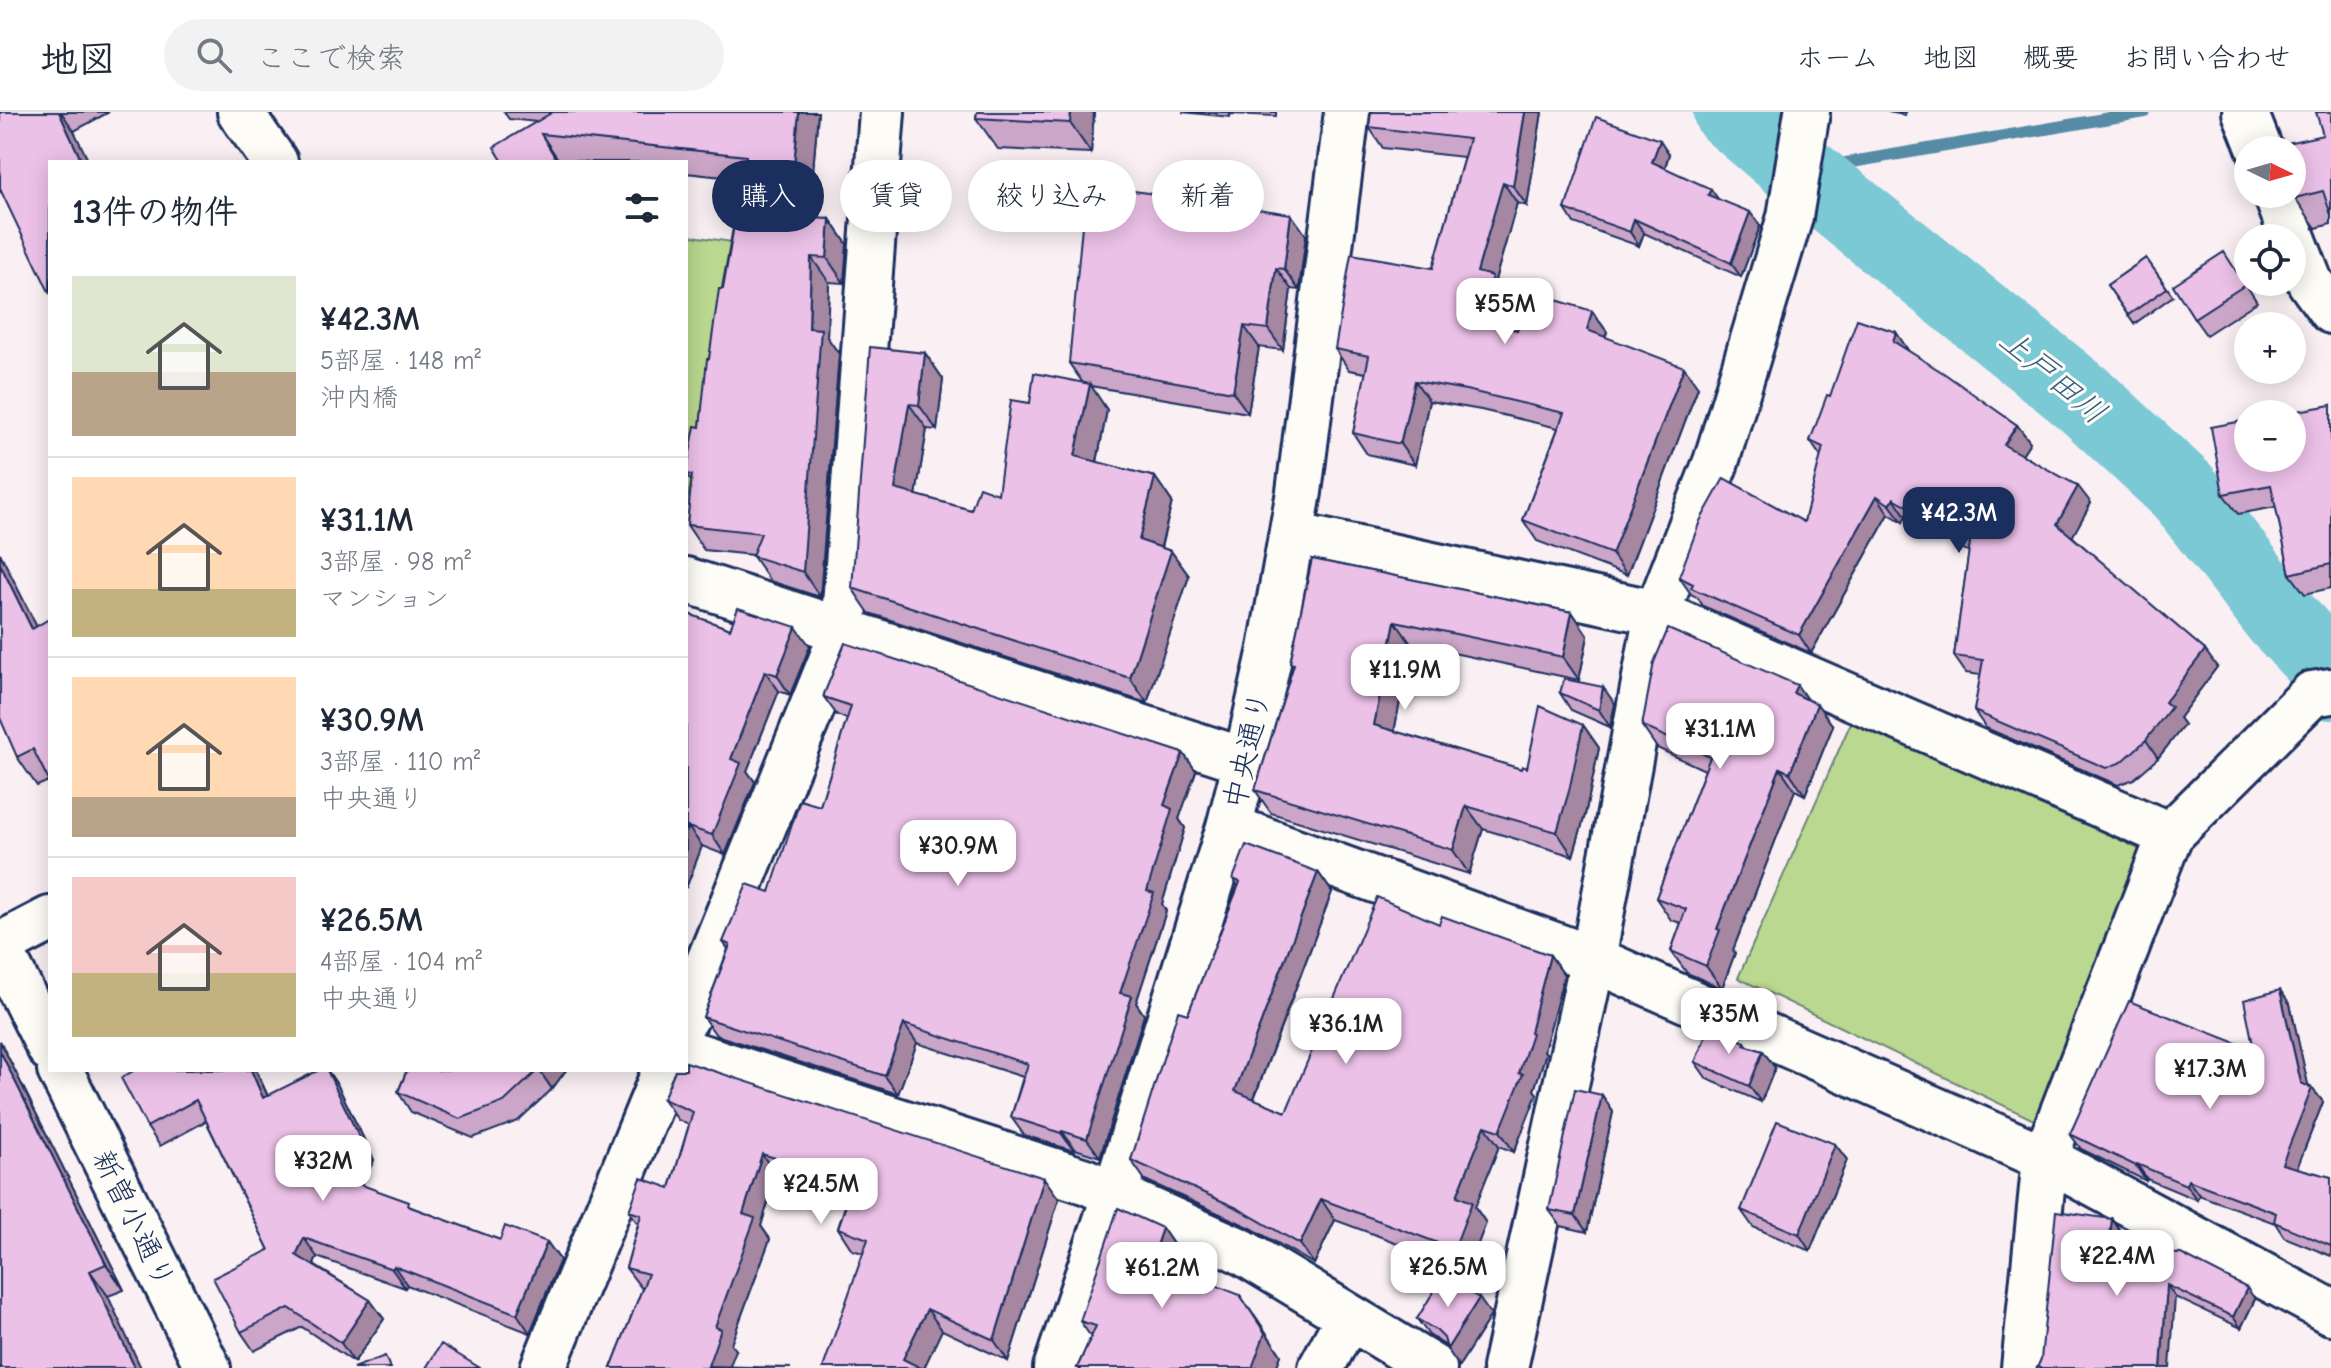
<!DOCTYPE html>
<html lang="ja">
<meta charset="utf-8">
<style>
body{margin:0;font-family:"Comic Neue","Klee One",sans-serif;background:#f2f2f3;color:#1f2937;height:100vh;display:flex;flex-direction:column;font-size:30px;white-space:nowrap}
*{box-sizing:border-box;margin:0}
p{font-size:26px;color:#747a83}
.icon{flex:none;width:44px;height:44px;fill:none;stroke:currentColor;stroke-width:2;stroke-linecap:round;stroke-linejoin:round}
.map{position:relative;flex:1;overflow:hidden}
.details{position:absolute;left:48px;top:48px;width:640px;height:912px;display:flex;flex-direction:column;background:#fff;border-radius:0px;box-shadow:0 4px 20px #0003}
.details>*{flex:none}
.banner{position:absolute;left:712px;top:48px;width:760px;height:72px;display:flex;gap:16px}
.needle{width:52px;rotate:95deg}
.controls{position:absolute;left:2234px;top:24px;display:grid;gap:16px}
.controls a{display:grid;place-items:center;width:72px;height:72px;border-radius:50%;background:#fff;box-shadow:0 4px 20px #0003;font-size:40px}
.price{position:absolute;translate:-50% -68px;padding:0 18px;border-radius:16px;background:#fff;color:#222;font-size:26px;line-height:52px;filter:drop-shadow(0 2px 4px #0008)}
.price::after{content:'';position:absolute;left:50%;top:48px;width:24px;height:18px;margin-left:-12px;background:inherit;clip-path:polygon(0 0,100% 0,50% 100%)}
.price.current{background:#1b2f5e;color:#fff}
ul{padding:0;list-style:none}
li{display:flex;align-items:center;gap:24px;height:200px;padding:0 24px}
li+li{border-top:2px solid #e0e1e3}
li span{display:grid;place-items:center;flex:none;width:224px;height:160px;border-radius:0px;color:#555}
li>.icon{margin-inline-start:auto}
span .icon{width:96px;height:96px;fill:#fffc;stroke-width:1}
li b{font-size:34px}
h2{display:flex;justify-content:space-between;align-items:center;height:96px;padding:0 24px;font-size:34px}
.chip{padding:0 28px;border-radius:36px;background:#fff;box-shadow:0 4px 20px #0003;font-size:28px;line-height:72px}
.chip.current{background:#1b2f5e;color:#fff}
header{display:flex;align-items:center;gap:48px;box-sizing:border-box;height:112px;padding:0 40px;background:#fff;border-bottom:2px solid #e0e1e3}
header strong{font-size:38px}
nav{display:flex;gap:44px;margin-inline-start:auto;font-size:28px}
.search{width:560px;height:72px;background:#f2f2f3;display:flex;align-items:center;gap:20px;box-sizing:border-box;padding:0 28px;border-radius:44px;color:#747a83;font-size:30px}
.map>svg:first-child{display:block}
.green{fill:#bad890;stroke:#6a8477;stroke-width:2}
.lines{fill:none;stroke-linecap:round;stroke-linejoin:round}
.stream{stroke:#548ba5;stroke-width:12}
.river{stroke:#7ac9d5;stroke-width:76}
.minor-casing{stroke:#1b2f5e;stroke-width:50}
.minor{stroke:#fdfcf7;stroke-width:44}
.wall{fill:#cba6c8;stroke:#1b2f5e;stroke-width:2}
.shaded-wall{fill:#a587a2;stroke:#1b2f5e;stroke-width:2}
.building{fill:#ecc1e8;stroke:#1b2f5e;stroke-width:2}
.labels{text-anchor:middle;stroke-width:6;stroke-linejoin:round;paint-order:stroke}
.street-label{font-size:30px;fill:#1b2f5e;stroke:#fdfcf7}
.water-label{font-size:32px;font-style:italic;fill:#385d82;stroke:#fdfcf7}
</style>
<header>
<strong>地図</strong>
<div class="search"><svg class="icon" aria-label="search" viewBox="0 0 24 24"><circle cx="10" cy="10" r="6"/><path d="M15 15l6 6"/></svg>ここで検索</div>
<nav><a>ホーム</a><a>地図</a><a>概要</a><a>お問い合わせ</a></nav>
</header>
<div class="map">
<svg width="2331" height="1256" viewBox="0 0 2331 1256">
<rect width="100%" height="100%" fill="#faf0f4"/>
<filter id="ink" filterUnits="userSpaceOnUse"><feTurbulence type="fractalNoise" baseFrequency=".0125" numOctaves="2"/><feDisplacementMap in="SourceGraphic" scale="16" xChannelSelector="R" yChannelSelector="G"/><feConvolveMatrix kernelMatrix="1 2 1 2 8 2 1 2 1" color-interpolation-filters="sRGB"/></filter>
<g filter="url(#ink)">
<path class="green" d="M686,123L745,132L686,393Z
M1856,599L2147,741L2042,1012L1738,866Z"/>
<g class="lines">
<path class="stream" d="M1805,58L2145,0"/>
<path class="river" d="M1731,0L1800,59L2086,289L2183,379L2280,505L2325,553L2331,570"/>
<defs>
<path id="minor" d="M240,0L275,50
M2245,0L2260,38
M2276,82L2310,170L2331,199
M1292,423L1657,501L2170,723
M686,468L1246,649
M1229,715L1593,847L2045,1046L2331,1200
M0,833L50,807
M0,837L50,937
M686,906L843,519L882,0
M686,940L1085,1069L1241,1139L1434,1256
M60,958L208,1256
M543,1256L665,958
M1056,1256L1115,1082L1229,715L1246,649L1271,537L1299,380L1347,0
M1321,1256L1348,1206
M1505,1256L1593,847L1657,501L1716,350L1790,105L1807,0
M2024,1256L2045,1046L2170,723L2312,582L2331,579"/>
</defs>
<use href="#minor" class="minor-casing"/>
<use href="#minor" class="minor"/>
</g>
<path class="wall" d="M0,0H109L74,19L0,80Z
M504,0H818L809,106L830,107L847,132L844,171L829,170L827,225L839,242L820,485L770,469L752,443L704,438L687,413L692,370L686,362L700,315L709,247L742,67L686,61V50H588L558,47L560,50H503L537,10L509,7Z
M977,0H1094L1091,41L998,37L976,6Z
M1182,0H1276V4L1230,2V5Z
M1371,0H1542L1527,94L1517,91L1495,168L1512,191L1508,216L1517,218L1592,199L1607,220L1605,225L1698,275L1627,463L1537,429L1523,408L1558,316L1481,298L1429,289L1415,353L1367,342L1353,321L1366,261L1349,258L1335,237L1433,156L1464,45L1383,36L1369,15Z
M1888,0H1906L1905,3Z
M2331,0V112L2316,116L2295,86L2323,23Z
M1669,42L1665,56L1718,87L1760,114L1741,165L1644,121L1639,134L1574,111L1565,97Z
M1306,123L1299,178L1291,177L1283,238L1259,235L1248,301L1090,274L1107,298L1097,350L1155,365L1172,390L1161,436L1171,439L1189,464L1147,591L869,501L852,476L925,241L943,267L937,318L927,317L916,383L971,398L998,382L1030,291L1083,271L1069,251Z
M2146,146L2173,184L2134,212L2107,173Z
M2236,157L2257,190L2206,223L2194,206Z
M1896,220L1908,239L2017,313L2030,330L2022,342L2091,391L2072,424L2217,555L2179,606L2184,613L2158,646L2134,667L2118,673L1986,616L1974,599L1981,563L1966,561L1954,544L1969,440L1906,404L1903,410L1889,402L1811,541L1703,494L1698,486L1691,482L1679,465L1804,410L1821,345L1810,329L1830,284Z
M2331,293V476L2305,482L2290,462L2276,395L2238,402L2223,382Z
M0,441L49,669L37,674L17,645Z
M1312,447L1572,500L1588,524L1579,568L1411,532L1394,619L1521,657L1527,656L1583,613L1599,636L1585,703L1573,744L1483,717L1469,762L1271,701L1255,678L1293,555L1290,551Z
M686,492L690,497L688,502L730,517L810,534L790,583L779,579L747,659L755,670L725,743L702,734L686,776Z
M1560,581L1615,592L1610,615L1571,598Z
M824,585L1183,641L1196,659L1179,707L1185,716L1162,792L1166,799L1136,891L1144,903L1100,1045L1075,1037L1074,1039L1024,1023L1011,1005L1023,965L917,931L898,982L716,923L703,905L728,837L723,830L770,780L820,694L847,607L837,603Z
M1807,588L1817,592L1833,614L1805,683L1795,678L1733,838L1735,841L1722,876L1687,861L1671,839L1681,811L1671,808L1656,786L1705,658L1657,636L1642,614Z
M1318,760L1332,780L1254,987L1286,1000L1439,812L1550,843L1564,863L1544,939L1546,941L1534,978L1537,982L1514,1040L1499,1034L1475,1095L1486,1111L1468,1157L1335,1108L1314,1152L1251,1116L1145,1068L1131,1048L1238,774L1233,767Z
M2290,892L2308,974L2312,976L2323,990L2297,1056L2331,1065V1144L2284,1125L2275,1111L2199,1083L2197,1088L2147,1067L2146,1069L2081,1037L2070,1022L2254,938Z
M0,929L124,1178L108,1184L0,1256Z
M1745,930L1748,934L1763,939L1775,956L1761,990L1707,967L1695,950Z
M135,958H256L268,984L327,958L338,974L374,1048L361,1073L413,1096L500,1128L547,1130L560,1148L530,1221L407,1173L405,1176L317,1145L314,1153L370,1188L384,1207L354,1250L302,1215L254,1239L241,1220L269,1138L206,1009L160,1034L147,1015Z
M407,958H566L552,977L518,1009L473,1026L411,1000L398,980Z
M1602,983L1613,1000L1587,1120L1561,1114L1549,1098Z
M663,987L1059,1087L1008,1249L942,1218L863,1141L852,1138L838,1116L848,1085L776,1063L761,1114L770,1127L731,1232L736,1238L611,1256L642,1177L626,1156L638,1112L629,1099L670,1076L689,1013L678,1008Z
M1835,1032L1847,1048L1810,1139L1753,1115L1741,1098Z
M2112,1107L2120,1118L2117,1139L2255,1187L2241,1216L2175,1185L2037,1256Z
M1162,1116L1177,1138L1176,1142L1179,1143L1194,1165L1256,1205L1281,1243L1276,1256H1077L1091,1225L1080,1209Z
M1491,1203L1459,1254L1446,1234L1429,1223L1417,1207Z"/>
<path class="shaded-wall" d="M59,0H61L74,19L89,50H82Z
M799,0H818L807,130L789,105Z
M1071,0H1094L1091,41L1070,11Z
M1525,0H1542L1527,94L1513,74Z
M541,22L558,47L560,50H558Z
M1660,28L1669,42L1662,64L1652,50Z
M1503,70L1517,91L1495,168L1512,191L1505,233L1491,212L1477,160Z
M1711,77L1721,91L1708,83Z
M1750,100L1760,114L1741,165L1731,151Z
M1291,102L1306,123L1299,178L1284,157Z
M830,107L847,132L844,171L827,146Z
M1634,107L1644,121L1639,134L1630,120Z
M811,145L829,170L827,225L839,242L820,485L803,460Z
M1276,156L1291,177L1283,238L1268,217Z
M1592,199L1607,220L1601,238L1587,218Z
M1244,214L1259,235L1248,301L1233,280Z
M1896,220L1908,238L1905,247L1893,229Z
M925,241L943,267L937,318L919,293Z
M1684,255L1698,275L1627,463L1612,442Z
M1415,269L1429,289L1415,353L1400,332Z
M1090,272L1107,298L1093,370L1075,344Z
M909,292L927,317L913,402L895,377Z
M2017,313L2030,330L2017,350L2004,333Z
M1155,365L1172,390L1156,454L1139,428Z
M2078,374L2091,391L2070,429L2057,412Z
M1877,384L1889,402L1811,541L1799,523Z
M1894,386L1906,404L1903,410L1890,393Z
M1171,439L1189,464L1147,591L1130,566Z
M0,441L50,541L32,517L0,452Z
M686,492L690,497L686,507Z
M1572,500L1588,524L1579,568L1563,545Z
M1395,509L1411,532L1391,636L1374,613Z
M796,515L810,534L790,583L777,563Z
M2205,538L2217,555L2179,606L2184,613L2158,646L2146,628L2165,590Z
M765,559L779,579L747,659L755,670L725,743L712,723L731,647Z
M1797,573L1813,596L1793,581Z
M1603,575L1615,592L1610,615L1599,598Z
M1817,592L1833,614L1805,683L1790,661Z
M1583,613L1599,636L1585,703L1573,744L1557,720Z
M1183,641L1196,659L1179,707L1185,716L1162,792L1166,799L1136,891L1144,903L1100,1045L1087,1027L1120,881L1147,779L1164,693Z
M1780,656L1795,678L1733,838L1735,841L1722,876L1706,854L1717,817Z
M1466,694L1483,717L1469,762L1453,738Z
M688,715L702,734L686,776V721Z
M1318,760L1332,780L1249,999L1235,979Z
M1550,843L1564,863L1544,939L1546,941L1534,978L1537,982L1514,1040L1500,1019L1519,961Z
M2280,878L2290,892L2310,981L2312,976L2323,990L2293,1066L2282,1052L2301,971Z
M904,912L917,931L898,982L885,964Z
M0,929L124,1178L106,1152L0,939Z
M1763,939L1775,956L1761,990L1749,974Z
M251,958H256L277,1005L263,986Z
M327,958L338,974L374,1048L355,1085L342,1066Z
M539,958H566L552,977Z
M1602,983L1613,1000L1587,1120L1575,1103Z
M1485,1014L1499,1034L1475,1095L1486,1111L1468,1157L1454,1137L1457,1084Z
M1062,1019L1075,1037L1074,1039L1061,1021Z
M1835,1032L1847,1048L1810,1139L1799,1122Z
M762,1042L776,1063L761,1114L770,1127L731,1232L736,1238L729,1256L708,1254L715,1215L743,1102Z
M2137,1052L2147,1067L2146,1069L2136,1054Z
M1044,1066L1059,1087L1008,1249L994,1228Z
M2188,1068L2199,1083L2197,1088L2186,1073Z
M1321,1087L1335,1108L1314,1152L1300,1132Z
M2112,1107L2120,1118L2116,1150L2108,1139Z
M1162,1116L1177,1138L1172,1156L1156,1134Z
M304,1126L317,1145L310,1161L296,1143Z
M547,1130L560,1148L530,1221L517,1202Z
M1179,1143L1194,1165L1174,1157Z
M394,1154L407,1173L405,1176L392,1157Z
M90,1159L108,1184L141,1256H135Z
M2167,1173L2175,1185L2170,1256H2161Z
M2247,1176L2255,1187L2241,1216L2233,1205Z
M1240,1183L1281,1243L1276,1256H1252Z
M1479,1186L1491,1203L1459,1254L1447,1237Z
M370,1188L384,1207L354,1250L341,1231Z
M927,1197L942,1218L924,1256H910L903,1247Z"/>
<path class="building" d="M0,0H59L82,50H50V182L0,77Z
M553,0H799L789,105L830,107L827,146L811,145L809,216L821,217L803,460L752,444L761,421L687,413L692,363L686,362L695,314L700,315L707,247H709L719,177H723L746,44L541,22L558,50H503L494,35Z
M977,0H1071L1070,11L976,6Z
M1371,0H1525L1513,74L1503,70L1477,160L1492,164L1491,168L1497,170L1491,212L1517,218L1530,180L1592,199L1587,218L1684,255L1612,442L1523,408L1564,301L1466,278L1415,269L1400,332L1353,321L1369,244L1335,237L1351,142L1433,156L1469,27L1369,15Z
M2316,0H2331V103L2323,79L2295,86L2292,78V38H2279L2278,33L2323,23Z
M1596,5L1660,28L1652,50L1711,77L1708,83L1750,100L1731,151L1634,107L1630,120L1565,97Z
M1086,72L1291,102L1284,157L1276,156L1268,217L1244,214L1233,280L1069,251Z
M2224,140L2245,173L2194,206L2173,173Z
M2146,146L2167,176L2128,203L2107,173Z
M1857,207L1896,220L1893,229L1945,262L2017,313L2004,333L2078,374L2057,412L2205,538L2165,590L2171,595L2146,628L2122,650L2106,656L1974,599L1983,548L1954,544L1970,430L1894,386L1890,393L1877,384L1799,523L1691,476L1693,472L1679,465L1700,409L1724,366L1804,410L1823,335L1810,329L1827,283L1830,284Z
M870,235L925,241L919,293L909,292L895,377L971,398L979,375L998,382L1011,288L1030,291L1034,261L1090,272L1075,344L1155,365L1139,428L1171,439L1130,566L852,476Z
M2331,293V452L2290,462L2271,373L2223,382L2211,315L2248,308V346H2292V302H2281Z
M1312,447L1572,500L1563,545L1395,509L1374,613L1521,657L1522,654L1527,656L1540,594L1583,613L1569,679L1557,720L1466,694L1453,738L1255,678L1294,552L1290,551Z
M0,452L32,517L49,507L50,509V671L33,637L17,645L0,606Z
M738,496L796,515L777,563L765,559L731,647L741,651L712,723L688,715L686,721V501L730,517Z
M1668,517L1797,573L1793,581L1817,592L1790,661L1780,656L1717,817L1720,818L1706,854L1671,839L1686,797L1656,786L1710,645L1642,614L1654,550Z
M845,531L1183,641L1164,693L1172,697L1147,779L1154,781L1120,881L1132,884L1087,1027L1062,1019L1061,1021L1011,1005L1028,952L904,912L885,964L703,905L730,833L723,830L747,772L770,780L800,688L820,694L851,594L824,585V582Z
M1564,567L1603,575L1599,598L1560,581Z
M1246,733L1318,760L1235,979L1286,1000L1377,785L1439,812L1442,804L1550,843L1530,920L1532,921L1519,961L1523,962L1500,1019L1485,1014L1457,1084L1472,1090L1454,1137L1321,1087L1300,1132L1237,1096L1131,1048L1178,899L1188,902L1240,770L1233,767Z
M2280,878L2301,971L2312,976L2282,1052L2331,1065V1134L2274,1110L2276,1101L2188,1068L2186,1073L2137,1052L2136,1054L2070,1022L2129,889L2254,938L2244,888Z
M1710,914L1745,930L1744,933L1763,939L1749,974L1695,950Z
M0,939L106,1152L90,1159L135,1256H0Z
M686,950L1044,1066L994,1228L927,1197L903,1247L921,1256H823L868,1127L838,1116L854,1070L762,1042L743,1102L755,1106L715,1215L721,1217L708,1254L791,1256H611L648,1162L626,1156L641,1103L629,1099L641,1066L670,1076L693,1000L663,987L675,958H686Z
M135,958H251L263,986L319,958H327L361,1029L342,1066L409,1090L408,1094L500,1128L505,1114L547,1130L517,1202L394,1154L392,1157L304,1126L296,1143L370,1188L341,1231L289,1196L241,1220L213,1166L269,1138L196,988L147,1015L121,966Z
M407,958H538L504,990L460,1007L398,980Z
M1575,977L1602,983L1575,1103L1549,1098Z
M1777,1009L1835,1032L1799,1122L1741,1098Z
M1118,1096L1162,1116L1156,1134L1179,1143L1174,1157L1240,1183L1265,1221L1252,1256H1077L1096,1214L1080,1209Z
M2056,1099L2112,1107L2108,1139L2181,1142L2247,1176L2233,1205L2167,1173L2161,1256H2037L2041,1247Z
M1443,1164L1479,1186L1447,1237L1444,1226L1436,1218L1417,1207Z
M441,1232L480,1256H426Z
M385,1244L390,1256H353Z"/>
</g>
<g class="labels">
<g class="street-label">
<text transform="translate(1247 638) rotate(-77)" y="10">中央通り</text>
<text transform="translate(134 1107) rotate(64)" y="10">新曽小通り</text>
</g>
<g class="water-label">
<text transform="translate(2053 264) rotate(40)" y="11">上戸田川</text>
</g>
</g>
</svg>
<div class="controls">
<a><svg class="needle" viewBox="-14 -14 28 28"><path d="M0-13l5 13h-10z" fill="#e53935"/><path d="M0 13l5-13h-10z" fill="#747a83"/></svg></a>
<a><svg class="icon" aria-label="locate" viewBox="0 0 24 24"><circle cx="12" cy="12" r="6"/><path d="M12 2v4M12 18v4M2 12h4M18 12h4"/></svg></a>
<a>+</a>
<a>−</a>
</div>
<b class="price" style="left:1505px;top:234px">¥55M</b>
<b class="price current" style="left:1959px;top:443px">¥42.3M</b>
<b class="price" style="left:1405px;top:600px">¥11.9M</b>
<b class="price" style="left:1720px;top:659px">¥31.1M</b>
<b class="price" style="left:958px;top:776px">¥30.9M</b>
<b class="price" style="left:1729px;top:944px">¥35M</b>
<b class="price" style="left:1346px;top:954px">¥36.1M</b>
<b class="price" style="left:2210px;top:999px">¥17.3M</b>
<b class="price" style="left:323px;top:1091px">¥32M</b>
<b class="price" style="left:821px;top:1114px">¥24.5M</b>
<b class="price" style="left:2117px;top:1186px">¥22.4M</b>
<b class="price" style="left:1448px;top:1197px">¥26.5M</b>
<b class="price" style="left:1162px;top:1198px">¥61.2M</b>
<div class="banner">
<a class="chip current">購入</a>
<a class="chip">賃貸</a>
<a class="chip">絞り込み</a>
<a class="chip">新着</a>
</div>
<section class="details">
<h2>13件の物件<svg class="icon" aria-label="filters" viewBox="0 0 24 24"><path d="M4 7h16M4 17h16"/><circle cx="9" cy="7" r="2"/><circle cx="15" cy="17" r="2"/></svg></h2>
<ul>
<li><span style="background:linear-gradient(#dfe7d0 60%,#b9a48a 0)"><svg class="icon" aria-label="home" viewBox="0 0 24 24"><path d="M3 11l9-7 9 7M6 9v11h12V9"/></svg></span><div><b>¥42.3M</b><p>5部屋 · 148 m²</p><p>沖内橋</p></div></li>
<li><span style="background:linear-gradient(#ffd9b3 70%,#c2b280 0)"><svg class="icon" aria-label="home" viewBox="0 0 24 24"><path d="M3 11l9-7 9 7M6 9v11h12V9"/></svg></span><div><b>¥31.1M</b><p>3部屋 · 98 m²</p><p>マンション</p></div></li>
<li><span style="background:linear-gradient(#ffd9b3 75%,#b9a48a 0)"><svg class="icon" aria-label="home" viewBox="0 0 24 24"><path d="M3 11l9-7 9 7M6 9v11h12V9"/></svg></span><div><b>¥30.9M</b><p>3部屋 · 110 m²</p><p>中央通り</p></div></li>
<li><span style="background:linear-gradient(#f6c9c9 60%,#c2b280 0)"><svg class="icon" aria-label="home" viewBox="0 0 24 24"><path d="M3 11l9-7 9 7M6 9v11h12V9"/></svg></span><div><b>¥26.5M</b><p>4部屋 · 104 m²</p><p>中央通り</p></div></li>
</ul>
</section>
</div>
